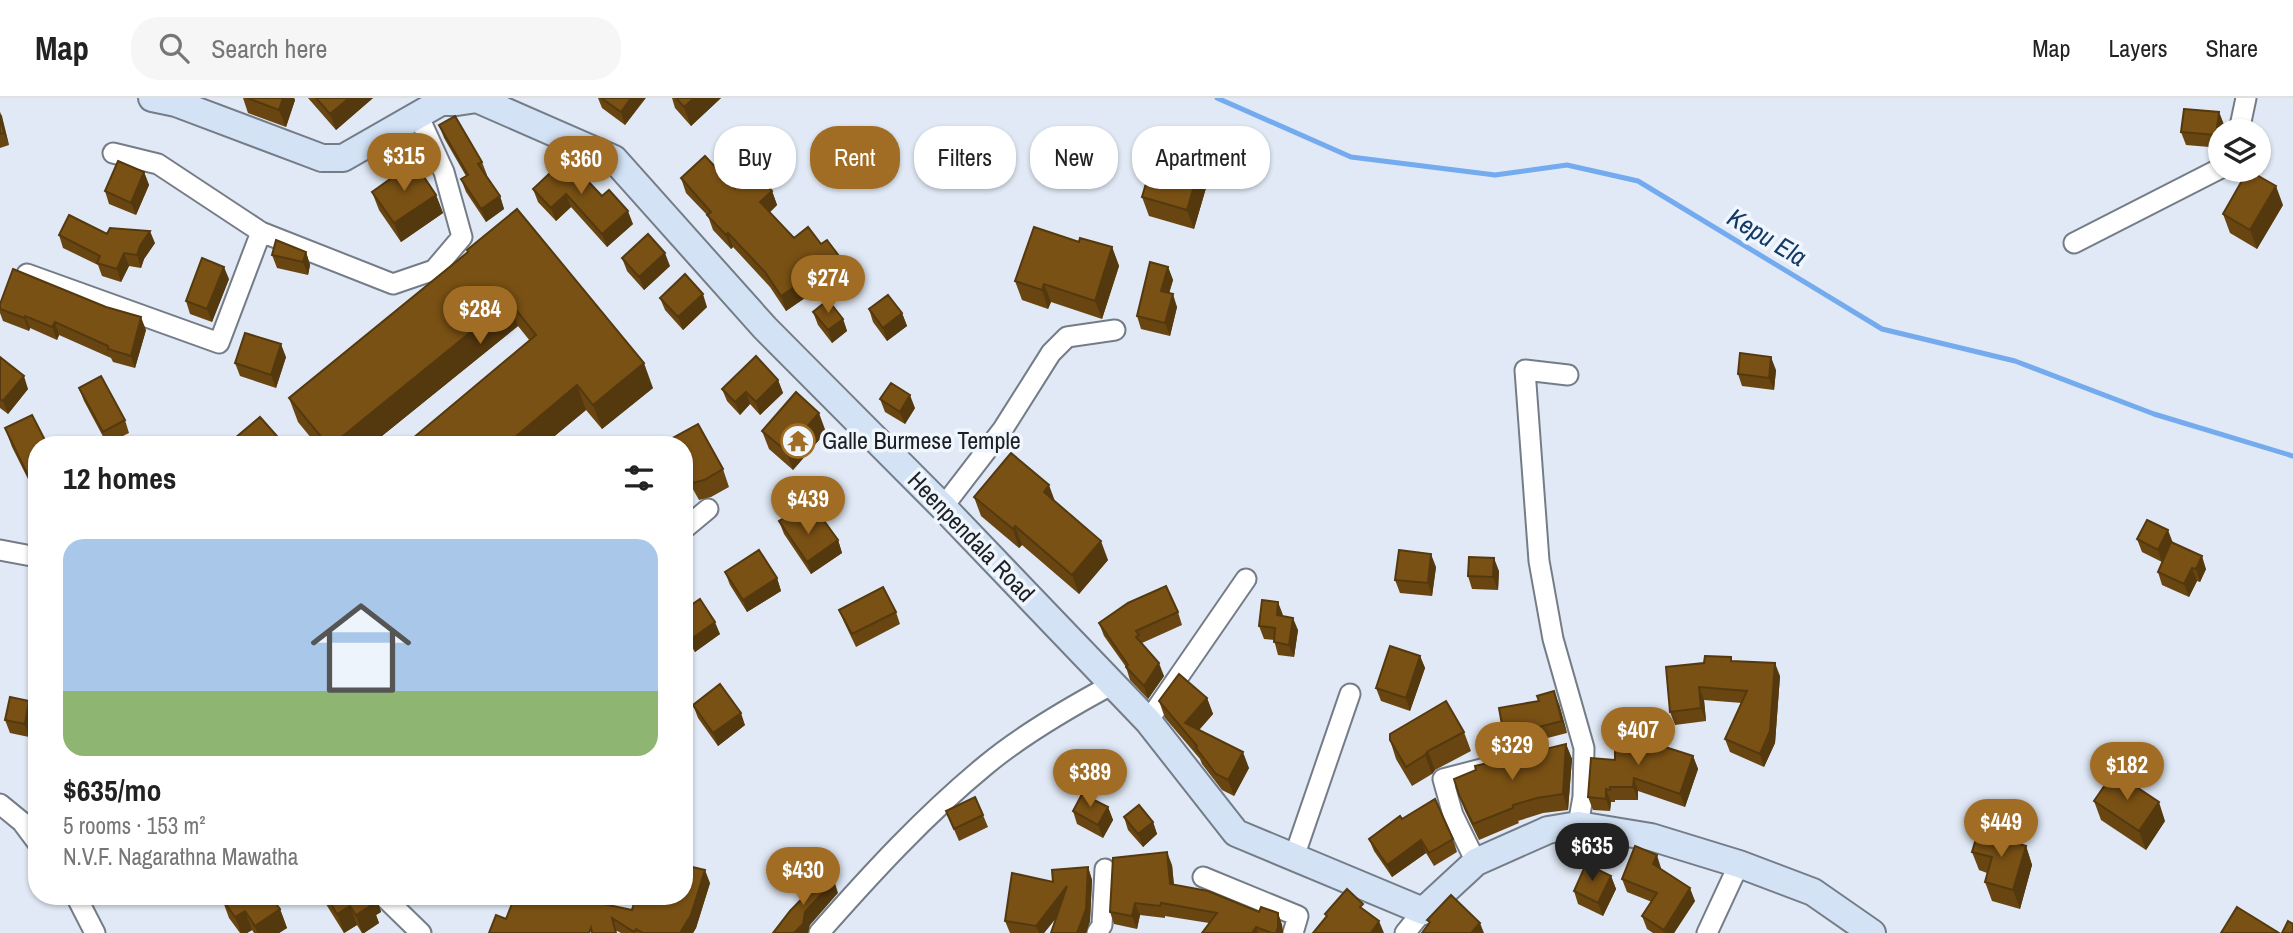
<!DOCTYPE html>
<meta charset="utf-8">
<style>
body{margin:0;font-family:"Archivo Narrow",sans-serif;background:#f6f6f6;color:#222;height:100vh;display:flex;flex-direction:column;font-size:26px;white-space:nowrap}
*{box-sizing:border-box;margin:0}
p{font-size:23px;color:#767676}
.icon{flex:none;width:38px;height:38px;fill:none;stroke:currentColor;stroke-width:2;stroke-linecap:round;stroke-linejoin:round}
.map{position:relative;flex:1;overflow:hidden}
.side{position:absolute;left:28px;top:338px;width:665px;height:469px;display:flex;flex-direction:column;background:#fff;border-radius:28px;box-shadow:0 2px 5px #0004}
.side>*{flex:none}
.guide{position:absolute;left:714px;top:28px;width:665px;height:63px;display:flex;gap:14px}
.tools{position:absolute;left:2208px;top:21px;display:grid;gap:14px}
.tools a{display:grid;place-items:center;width:63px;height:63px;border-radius:50%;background:#fff;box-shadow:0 2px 5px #0004;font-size:35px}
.price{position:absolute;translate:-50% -60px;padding:0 16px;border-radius:24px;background:#a16d25;color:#fff;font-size:23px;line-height:46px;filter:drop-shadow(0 2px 4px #0008)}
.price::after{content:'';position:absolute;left:50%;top:42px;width:21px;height:16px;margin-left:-10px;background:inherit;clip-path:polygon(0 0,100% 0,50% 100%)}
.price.selected{background:#222;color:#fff}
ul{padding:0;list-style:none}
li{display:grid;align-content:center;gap:14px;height:371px;padding:0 35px}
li+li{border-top:2px solid #e0e0e0}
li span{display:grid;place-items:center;height:217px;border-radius:21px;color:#555}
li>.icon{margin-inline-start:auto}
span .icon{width:126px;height:126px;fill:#fffc;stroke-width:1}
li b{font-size:30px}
h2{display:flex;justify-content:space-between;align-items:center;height:84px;padding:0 35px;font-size:30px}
.pill{padding:0 24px;border-radius:28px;background:#fff;box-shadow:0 2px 5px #0004;font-size:24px;line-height:63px}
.pill.selected{background:#a16d25;color:#fff}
header{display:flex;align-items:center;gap:42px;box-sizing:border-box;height:98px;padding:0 35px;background:#fff;border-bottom:2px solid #e0e0e0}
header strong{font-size:33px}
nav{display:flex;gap:38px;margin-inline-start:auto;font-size:24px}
.search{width:490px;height:63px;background:#f6f6f6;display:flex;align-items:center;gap:18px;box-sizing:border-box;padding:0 24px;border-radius:28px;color:#767676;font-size:26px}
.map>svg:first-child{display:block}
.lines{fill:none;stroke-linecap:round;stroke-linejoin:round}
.stream{stroke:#74aaee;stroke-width:5}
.street-casing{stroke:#747d87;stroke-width:23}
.secondary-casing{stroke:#747d87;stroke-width:30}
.street{stroke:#fff;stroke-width:19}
.secondary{stroke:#d3e2f5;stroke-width:26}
.wall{fill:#694611}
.shaded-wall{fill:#55390e}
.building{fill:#7a5114;stroke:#55390e;stroke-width:2}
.labels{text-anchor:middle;stroke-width:7;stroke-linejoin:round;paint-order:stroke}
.poi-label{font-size:24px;fill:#1c1f23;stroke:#f0f6fd;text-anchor:start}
.street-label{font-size:24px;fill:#1c1f23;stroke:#f0f6fd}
.water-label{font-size:26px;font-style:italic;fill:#133964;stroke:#f0f6fd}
</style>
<header>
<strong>Map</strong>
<div class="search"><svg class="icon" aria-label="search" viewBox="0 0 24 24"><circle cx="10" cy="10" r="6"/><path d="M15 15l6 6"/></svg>Search here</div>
<nav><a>Map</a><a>Layers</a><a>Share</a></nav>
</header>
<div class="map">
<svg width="2293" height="835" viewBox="0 0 2293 835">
<rect width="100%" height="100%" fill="#e0e9f5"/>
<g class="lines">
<path class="stream" d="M1217,0L1351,59L1495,77L1567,67L1638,83L1882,231L2015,263L2154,316L2293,358"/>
<defs>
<path id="street" d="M2239,33L2246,0
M113,55L158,66L261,134L393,186L434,172L462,139L444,74L418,17
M2074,145L2221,70
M27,176L219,245L261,134
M1568,277L1525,272L1539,463L1553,541L1584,650L1583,699L1578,727
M943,409L1003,331L1051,255L1067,239L1115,232
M684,431L708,411
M0,452L37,459
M1148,623L1246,481
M0,706L22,724L37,744
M1294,759L1350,596
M1476,764L1453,717L1443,681L1497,667
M1203,779L1298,818L1293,835
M76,798L95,835
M383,798L421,835
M819,835C871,776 925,717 986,667C1022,637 1072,608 1113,586
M1097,835L1102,827L1105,771
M1405,835L1423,813
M1707,835L1739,766"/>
<path id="secondary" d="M152,0L176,5L322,60H343L441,4H457L477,1L614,61L765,230L943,409L1148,623L1236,735L1423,813L1476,764L1548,732L1578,727L1651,739L1739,766L1813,794L1872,835"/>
</defs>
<use href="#street" class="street-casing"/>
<use href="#secondary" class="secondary-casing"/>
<use href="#street" class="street"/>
<use href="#secondary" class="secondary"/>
</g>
<path class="wall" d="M243,0H294L295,2L286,29L248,15Z
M308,0H373L336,32Z
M598,0H646L625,27L602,10Z
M672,0H721L691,28L675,10Z
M0,14L9,47L0,50Z
M2219,14L2224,27L2221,33V50L2186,47L2181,34Z
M439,27L482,64L487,77L486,78L500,98L504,111L486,124L466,94L461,81L466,78L444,40Z
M1199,71L1206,90L1194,131L1149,118L1142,99Z
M144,74L149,87L136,117L109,106L105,93Z
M681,80L735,90L772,93L777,107L770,114L794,140L821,146L844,173L786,213L770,189L733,149L731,151L713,132L708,118L686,95Z
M533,91L602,98L633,126L607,149L571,109L556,123L538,104Z
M372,94L436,97L443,115L401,144L379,112Z
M2283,107L2257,151L2230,135L2223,116Z
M107,136L155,145L144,161L141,170L129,168L121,184L102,178L98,167L63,150L59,137Z
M1112,149L1119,168L1102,221L1051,204L1048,211L1022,202L1015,183Z
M467,152L653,290L602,331L586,312L545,346H406L530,243L518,228L372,346H316L298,324L289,300L467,154Z
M306,154L310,167L308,177L277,170L272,157Z
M622,160L670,168L644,192L627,173Z
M1168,169L1173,182L1169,195L1177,209L1170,238L1141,231L1137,218Z
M229,181L212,224L190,216L186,203Z
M660,200L707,209L683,232L665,212Z
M0,206L146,232L135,270L113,264L111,260L59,237L57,242L30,230L29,233L3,223L0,215Z
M869,211L902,215L907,228L887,243L873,224Z
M813,214L843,221L847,233L832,245L818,227Z
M0,259L28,291L8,316L0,310Z
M286,259L276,290L240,278L235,265Z
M1776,272L1774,292L1742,288L1738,276Z
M778,282L783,295L760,317L750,306L740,317L727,303L722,291Z
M79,290L125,322L129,335L107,346L84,303Z
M880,301L915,310L905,326L885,314Z
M5,330L37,346V399L12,349Z
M762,333L826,334L793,372L769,351Z
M684,346L723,371L729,389L711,399L699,402L685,377H684Z
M974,399L1056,404L1108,462L1079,496L1022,447L1019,450L981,418Z
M779,423L807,430L838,442L842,455L811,476L784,436Z
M2137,441L2173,445L2206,471L2200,484L2197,483L2189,499L2162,487L2158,474L2162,464L2142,454Z
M1436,469L1432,498L1400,495L1395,482Z
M1499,473L1498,492L1472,491L1468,478Z
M725,474L777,480L781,493L747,514L730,487Z
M684,512L720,536L695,554L684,537Z
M839,512L896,514L900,526L856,549L844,524Z
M1178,514L1182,527L1142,545L1164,578L1148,601L1130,582L1126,569L1104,538L1099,525Z
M1283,517V518L1298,532L1294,559L1278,557L1274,542L1264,541L1259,528Z
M1420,558L1425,570L1410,613L1381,603L1376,590Z
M1733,563L1780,578L1775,645L1764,669L1730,654L1725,641L1742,605L1704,602L1706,623L1675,627L1670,614Z
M1207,600L1213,616L1199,632L1249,670L1234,698L1222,692L1202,666L1200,661L1165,620L1159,603Z
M1559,606L1567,635L1508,650L1504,638Z
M693,607L745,627L718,648L698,620Z
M34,616L29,639L10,635L5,622Z
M1464,634L1471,653L1435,672L1432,676L1412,688L1396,661L1390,642Z
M1640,635L1643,641L1693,658L1698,671L1685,709L1638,693V702H1615V704H1611L1610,713L1593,712L1588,699L1615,662Z
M1566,646L1572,661L1568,712L1543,715L1518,723L1519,725L1479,742L1465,713L1459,697Z
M2094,703L2165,723L2146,752L2101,722Z
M1108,709L1113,722L1103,740L1077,726L1073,713Z
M946,713L983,717L988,729L959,743Z
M1124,719L1153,724L1157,736L1143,749L1128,732Z
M1402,721L1453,741L1457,754L1434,768L1426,755L1392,779L1374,753L1369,741Z
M2026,748L2032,767L2020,811L1992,803L1985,784L1987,775L1979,772L1972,754Z
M1172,767L1174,787L1259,814L1278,815L1282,827L1283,835H1202L1209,825L1165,818V820L1140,817L1137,831L1114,826L1110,814Z
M1088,769L1092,782L1090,823L1086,835H1051L1056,820L1044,835H1010L1005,823L1053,784Z
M1661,770V771L1695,803L1674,835H1653L1647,831L1642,818L1652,804L1627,794L1622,781Z
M1611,778L1616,791L1603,818L1578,806L1574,793Z
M710,785L696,830L693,835H621L617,833L506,821L515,798H610L607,807L632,812Z
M225,798H270L280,811L287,830L279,835H254L252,832L247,835H240L229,820L222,801L226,799Z
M322,798H376L381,814L376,817L379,825L364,835H362L357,827L344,835L324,803Z
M423,798H439L432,806Z"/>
<path class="shaded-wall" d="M283,0H294L295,2L286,29L279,12Z
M349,0H373L336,32L330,16Z
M631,0H645L625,27L621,14Z
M694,0H721L691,28L684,9Z
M0,14L2,18L9,47L4,35Z
M2219,14L2224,27L2223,33H2221V49L2216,37Z
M1199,71L1206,90L1194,131L1187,112Z
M144,74L149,87L136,117L131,105Z
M2276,88L2283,107L2257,151L2250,132Z
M772,93L777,107L766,118L760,104Z
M566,96L571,109L556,123L551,110Z
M436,97L443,115L401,144L394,125Z
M500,98L504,111L486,124L481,111Z
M628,113L633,126L607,149L602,136Z
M150,133L155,145L144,161L141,170L137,157L140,148Z
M728,135L733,149L731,151L726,137Z
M1112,149L1119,168L1102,221L1095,203Z
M306,154L310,167L308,177L303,164Z
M124,155L129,168L121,184L117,171Z
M665,155L670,168L644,192L639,179Z
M839,158L844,173L786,213L781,198Z
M224,169L229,181L212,224L207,211Z
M1168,169L1173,182L1166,206L1161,193Z
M1044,186L1051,204L1048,211L1042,192Z
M703,196L707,209L683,232L678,219Z
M1173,196L1177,209L1170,238L1165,225Z
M509,203L518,228L372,346H333Z
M902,215L907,228L887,243L883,230Z
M25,218L30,230L29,233L24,220Z
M141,219L146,232L135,270L131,258Z
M843,221L847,233L832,245L828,232Z
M55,224L59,237L57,242L52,229Z
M281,246L286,259L276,290L271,277Z
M1771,259L1776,272L1774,292L1769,280Z
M644,265L653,290L602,331L593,307Z
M24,278L28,291L8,316L3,303Z
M778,282L783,295L760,317L756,304Z
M577,287L586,312L545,346H507Z
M746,294L750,306L740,317L735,304Z
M910,297L915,310L905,326L900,314Z
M819,315L826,334L793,372L786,353Z
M1049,387L1056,406L1044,394Z
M1015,428L1022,447L1019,450L1013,431Z
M2168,432L2173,445L2162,465L2158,452Z
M838,442L842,455L811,476L807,464Z
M1101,443L1108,462L1079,496L1072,477Z
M1431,456L1436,469L1432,498L1428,485Z
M2202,458L2206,471L2200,484L2196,471Z
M1494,460L1499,473L1498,492L1493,479Z
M2192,470L2197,483L2189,499L2184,486Z
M777,480L781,493L747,514L743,502Z
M1278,504L1283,517L1281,530L1277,517Z
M1293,520L1298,532L1294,559L1289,547Z
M715,524L720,536L695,554L691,541Z
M1420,558L1425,570L1410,613L1406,600Z
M1159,565L1164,578L1148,601L1144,588Z
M1775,565L1780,578L1775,645L1764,669L1760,656Z
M1699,589L1704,602L1706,623L1701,610Z
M1554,593L1559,606L1567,635L1562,623Z
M1207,600L1213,616L1191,641L1185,625Z
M29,603L34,616L29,639L25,626Z
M741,615L745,627L718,648L713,635Z
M1566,646L1572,661L1568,712L1563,696Z
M1428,653L1435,672L1432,676L1425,657Z
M1243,654L1249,670L1234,698L1228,682Z
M1693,658L1698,671L1685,709L1680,696Z
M1634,680L1638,693V702L1633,689Z
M1606,691L1611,704L1610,713L1606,701Z
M2159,704L2165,723L2146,752L2139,733Z
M1108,709L1113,722L1103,740L1098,727Z
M1153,724L1157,736L1143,749L1138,736Z
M1421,742L1426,755L1392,779L1387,767Z
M2026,748L2032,767L2020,811L2013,792Z
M1167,754L1172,767L1175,799L1170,786Z
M1657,757L1661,770L1658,779L1653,766Z
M1088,769L1092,782L1090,823L1086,835H1077Z
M705,772L710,785L696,830L693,835H680Z
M1611,778L1616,791L1603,818L1598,805Z
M834,782L838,795L810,827L808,835H794L805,814Z
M1067,788L1072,800L1044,835H1039L1036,828Z
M1690,790L1695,803L1674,835H1665L1664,832Z
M369,798H376L381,814L376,817L379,825L364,835H362L356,817Z
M429,798H439L432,806Z
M601,798H610L603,818L599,805Z
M1135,805L1140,817L1137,831L1132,818Z
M350,808L357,827L344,835L337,816Z
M280,811L287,830L279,835H257L255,828Z
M245,813L252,832L247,835H241L235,819Z
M1278,815L1282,827L1283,835H1276Z
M1379,823L1384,835H1371Z
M1480,825L1484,835H1471Z
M1256,829L1258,835H1252Z"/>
<path class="building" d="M247,0H283L279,12Z
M316,0H349L330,16Z
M601,0H631L621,14Z
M676,0H694L684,9Z
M2184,11L2219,14L2216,37L2181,34Z
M0,17L4,35L0,36Z
M455,18L482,64L478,66L500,98L481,111L461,81L468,77L439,27Z
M705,58L735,90L753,73L772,93L760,104L794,140L808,129L821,146L827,142L839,158L781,198L765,174L728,135L726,137L707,117L711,114L681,80Z
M1154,58L1199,71L1187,112L1142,99Z
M566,60L602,98L609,92L628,113L602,136L566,96L551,110L533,91Z
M118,63L144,74L131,105L105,93Z
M414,64L436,97L394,125L372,94Z
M2248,72L2276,88L2250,132L2223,116Z
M517,111L644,265L593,307L577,287L507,346H406L536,237L509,203L333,346H327L289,300L468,154L467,152Z
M69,117L107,136L110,130L150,133L140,148L137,157L124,155L117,171L97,165L100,158L59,137Z
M1034,129L1079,144L1080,140L1112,149L1095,203L1044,186L1042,192L1015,183Z
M648,136L665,155L639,179L622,160Z
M276,142L306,154L303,164L272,157Z
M202,160L224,169L207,211L186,203Z
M1150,164L1168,169L1161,193L1173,196L1165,225L1137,218Z
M13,171L106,209L141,219L131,258L108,251V248L55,224L52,229L25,218L24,220L0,211V206Z
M685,176L703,196L678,219L660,200Z
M888,197L902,215L883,230L869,211Z
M828,202L843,221L828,232L813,214Z
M245,235L281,246L271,277L235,265Z
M1740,255L1771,259L1769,280L1738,276Z
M756,258L778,282L756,304L746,294L735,304L722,291Z
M0,259L24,278L3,303L0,301Z
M101,278L125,322L103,334L79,290Z
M891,285L910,297L900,314L880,301Z
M796,294L819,315L786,353L762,333Z
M32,317L47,346H37V384L32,386L5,330Z
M260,319L284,346H228Z
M698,326L723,371L704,382L693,385L684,369V346H667L671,344L669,342Z
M1011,355L1049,387L1044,394L1101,443L1072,477L1015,428L1013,431L974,399Z
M795,413L807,430L822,420L838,442L807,464L779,423Z
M2147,422L2168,432L2158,452L2137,441Z
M2171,444L2202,458L2196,471L2192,470L2184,486L2158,474Z
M759,452L777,480L743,502L725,474Z
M1399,452L1431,456L1428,485L1395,482Z
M1469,459L1494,460L1493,479L1468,478Z
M1166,488L1178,514L1136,533L1139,537L1136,539L1159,565L1144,588L1126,569L1128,567L1099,525L1128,505Z
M883,489L896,514L852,536L839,512Z
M700,501L715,524L691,541L684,531V512Z
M1262,502L1278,504L1277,517L1293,520L1289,547L1274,544L1275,530L1259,528Z
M1390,548L1420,558L1406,600L1376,590Z
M1705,558L1731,559V563L1775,565L1770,633L1760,656L1725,641L1747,593L1699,589L1701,610L1670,614L1666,569L1704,565Z
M1179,576L1207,600L1185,625L1243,654L1228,682L1216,676L1196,650L1197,648L1159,603Z
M720,586L741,615L713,635L693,607Z
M1554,593L1562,623L1504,638L1499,610L1539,603L1537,598Z
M10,599L29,603L25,626L5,622Z
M1446,603L1464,634L1428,653L1425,657L1406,669L1390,642V636Z
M1615,635H1640V641L1693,658L1680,696L1634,680L1633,689H1610V692L1606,691V701L1588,699L1591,660L1615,662Z
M1566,646L1563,696L1537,700L1513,707V710L1473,726L1459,697L1454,681L1476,672L1475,668Z
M2114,674L2159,704L2139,733L2094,703Z
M1082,696L1108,709L1098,727L1073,713Z
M975,699L983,717L954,731L946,713Z
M1435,701L1453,741L1429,755L1421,742L1387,767L1369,741L1400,718L1402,721Z
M1139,707L1153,724L1138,736L1124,719Z
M1978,734L2026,748L2013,792L1985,784L1992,759L1972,754Z
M1635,748L1657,757L1653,766L1690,790L1664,832L1642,818L1657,795L1622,781Z
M1167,754L1170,786L1208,793L1259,814L1261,809L1278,815V829L1276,835H1272L1256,829L1252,835H1202L1217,815L1161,805L1160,808L1135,805L1132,818L1110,814L1113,760Z
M1586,766L1611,778L1598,805L1574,793Z
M684,767L705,772L691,817L680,835H643L636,831L634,834L612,820L616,835H592L591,830L589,835H489L496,817L506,821L515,798H601L599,805L632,812L636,798H684Z
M1088,769L1086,811L1077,835H1051L1067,788L1036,828L1005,823L1012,775L1053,784L1052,772Z
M827,775L834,782L805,814L803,826L794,835H773L790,813Z
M1347,791L1363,806L1360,809L1379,823L1371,835H1313L1327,818L1325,816Z
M1451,797L1480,825L1471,835H1422L1430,824L1427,822Z
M227,798H270L280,811L255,828L245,813L235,819L222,801Z
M326,798H369L368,799L373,806L356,817L350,808L337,816Z
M2237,809L2279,835H2221Z
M2288,823L2293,826V835H2282Z"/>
<defs>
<symbol id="temple-ring" viewBox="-11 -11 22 22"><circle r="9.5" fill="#f0f6fd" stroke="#a16d25" stroke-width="1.5"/><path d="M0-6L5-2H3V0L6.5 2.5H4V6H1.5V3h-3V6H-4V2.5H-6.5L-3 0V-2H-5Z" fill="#a16d25"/></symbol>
</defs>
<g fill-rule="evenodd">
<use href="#temple-ring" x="779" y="324" width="38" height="38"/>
</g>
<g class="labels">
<g class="poi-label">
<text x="822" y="351">Galle Burmese Temple</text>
</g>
<g class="street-label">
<text transform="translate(971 439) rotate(46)" y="8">Heenpendala Road</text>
</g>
<g class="water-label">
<text transform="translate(1767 139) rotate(31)" y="9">Kepu Ela</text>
</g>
</g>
</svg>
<div class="tools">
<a><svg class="icon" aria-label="layers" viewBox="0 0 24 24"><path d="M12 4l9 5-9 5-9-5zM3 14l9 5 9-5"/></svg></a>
</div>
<b class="price" style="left:404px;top:95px">$315</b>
<b class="price" style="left:581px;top:98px">$360</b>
<b class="price" style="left:828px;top:217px">$274</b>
<b class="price" style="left:480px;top:248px">$284</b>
<b class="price" style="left:808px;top:438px">$439</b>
<b class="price" style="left:1638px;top:669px">$407</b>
<b class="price" style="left:1512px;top:684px">$329</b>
<b class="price" style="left:2127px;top:704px">$182</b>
<b class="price" style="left:1090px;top:711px">$389</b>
<b class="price" style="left:2001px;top:761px">$449</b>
<b class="price selected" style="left:1592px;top:785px">$635</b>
<b class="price" style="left:803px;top:809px">$430</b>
<div class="guide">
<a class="pill">Buy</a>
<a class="pill selected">Rent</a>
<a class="pill">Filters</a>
<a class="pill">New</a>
<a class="pill">Apartment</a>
</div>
<section class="side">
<h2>12 homes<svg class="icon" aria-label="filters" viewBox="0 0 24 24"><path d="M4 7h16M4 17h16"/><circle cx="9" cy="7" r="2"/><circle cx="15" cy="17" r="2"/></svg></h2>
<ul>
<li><span style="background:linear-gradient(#a9c7e8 70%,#8fb573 0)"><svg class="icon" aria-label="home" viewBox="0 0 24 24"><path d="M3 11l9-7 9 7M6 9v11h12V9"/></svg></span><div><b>$635/mo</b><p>5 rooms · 153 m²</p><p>N.V.F. Nagarathna Mawatha</p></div></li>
</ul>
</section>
</div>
